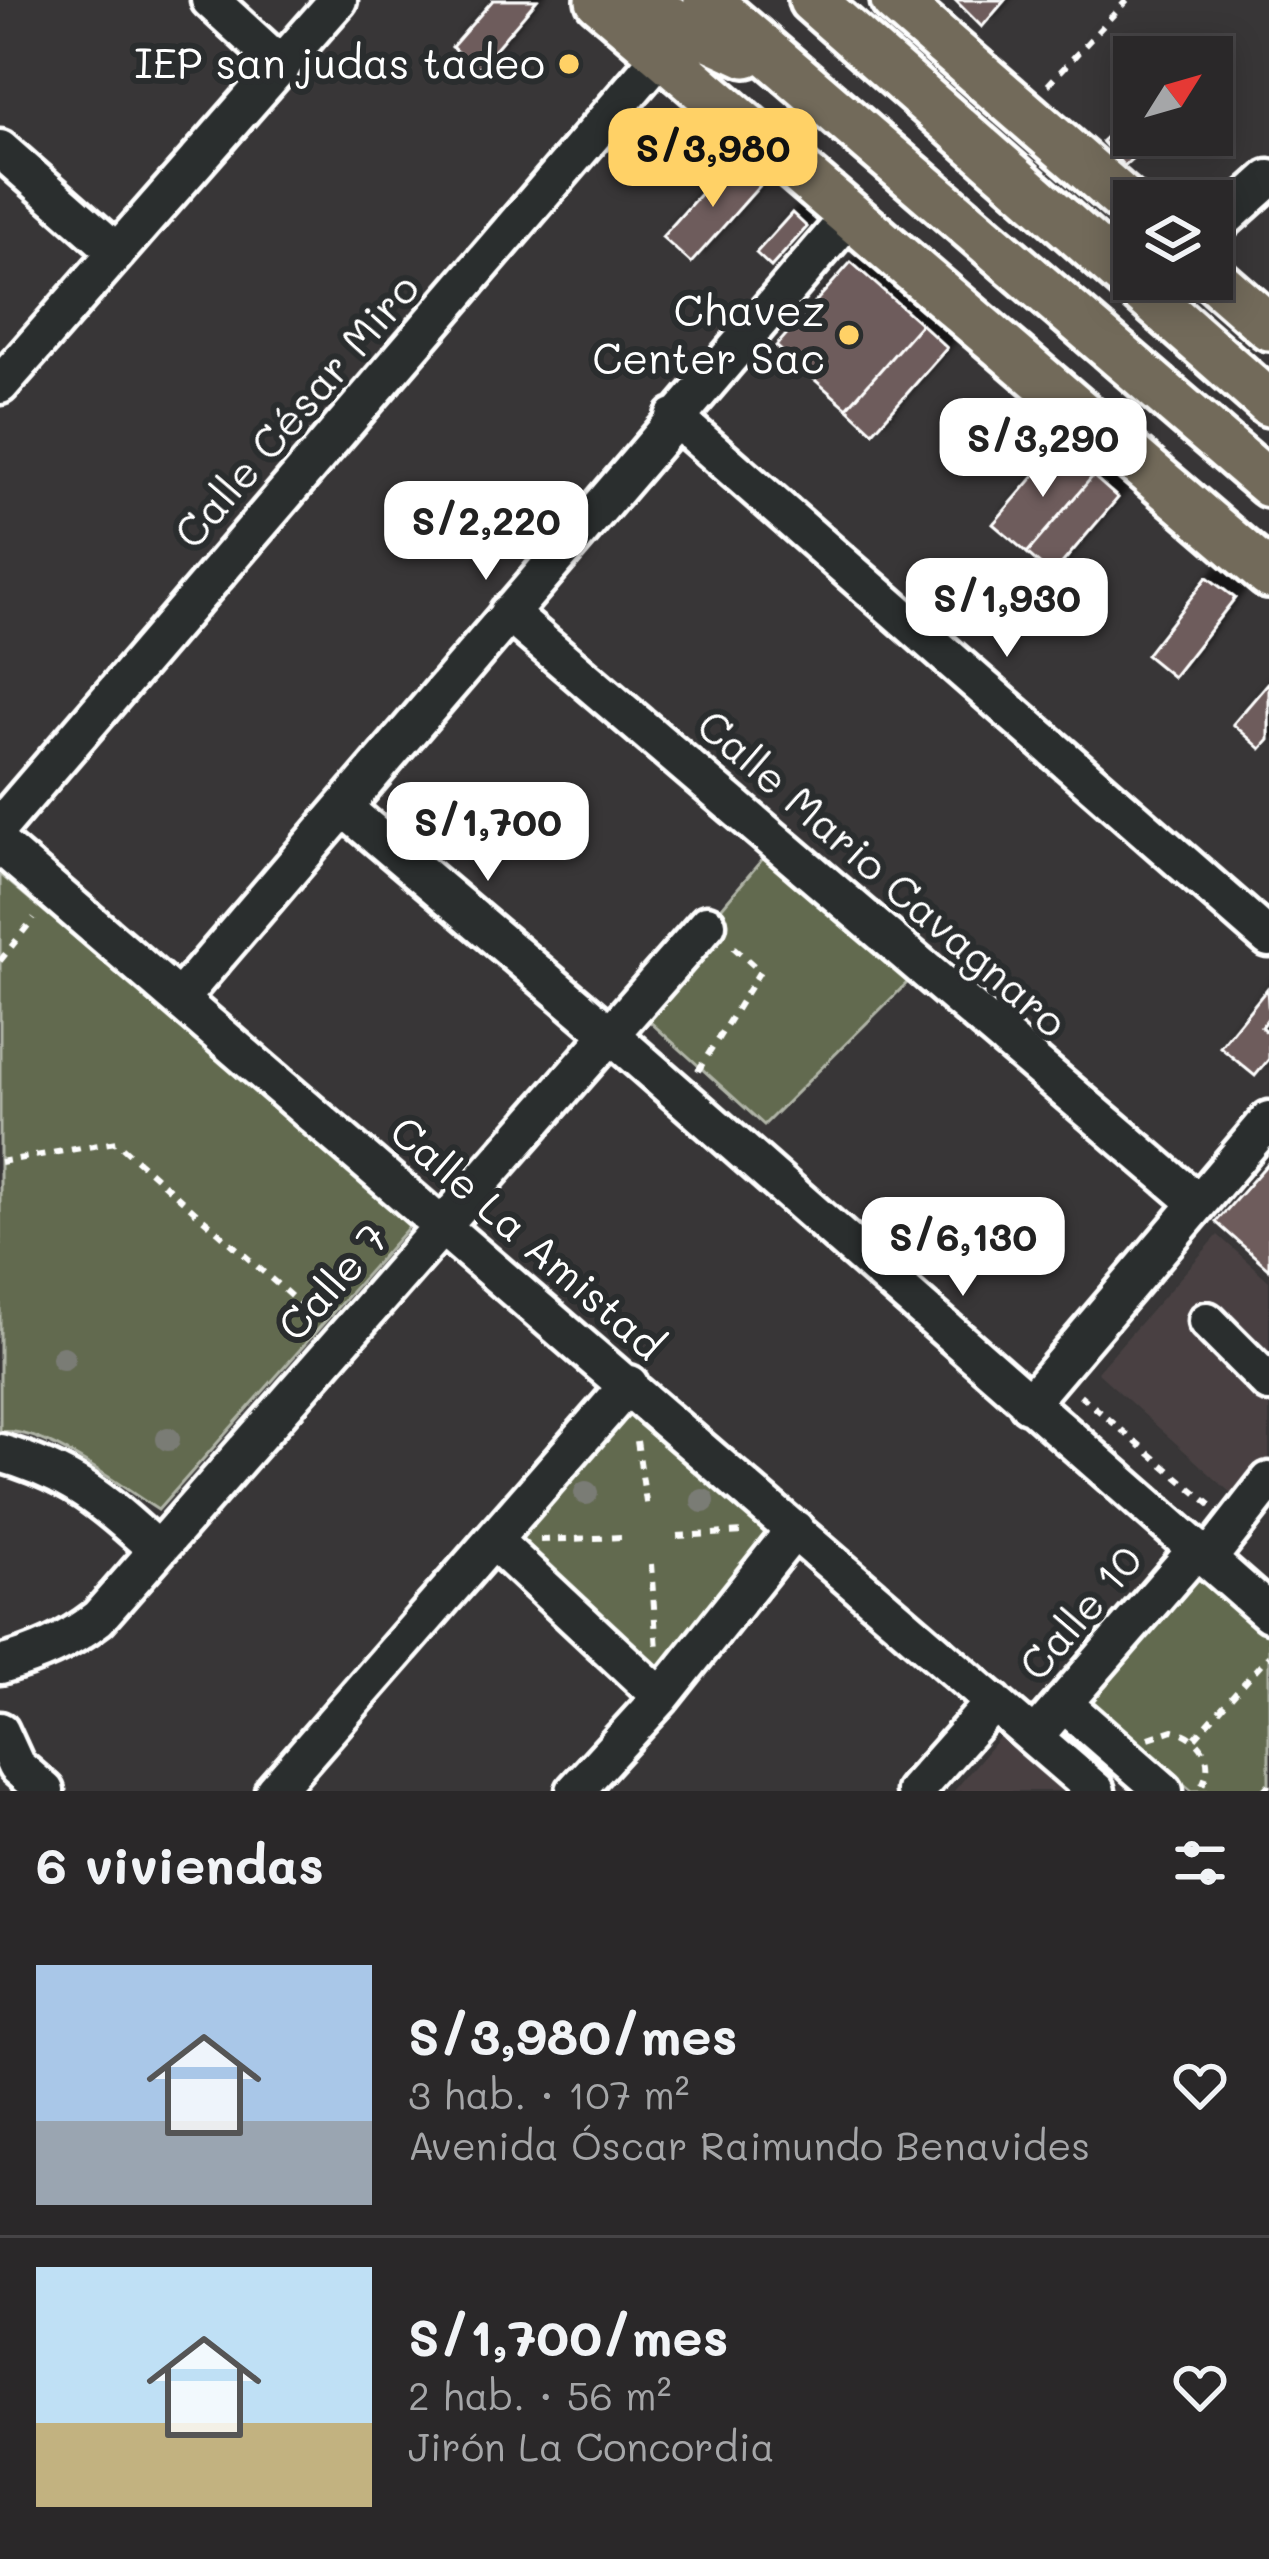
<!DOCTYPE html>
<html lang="es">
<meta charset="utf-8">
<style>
body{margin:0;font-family:Mali,sans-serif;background:#323031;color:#f1f3f6;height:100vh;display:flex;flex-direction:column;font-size:45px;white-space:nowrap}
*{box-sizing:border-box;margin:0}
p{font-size:39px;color:#a5a6a8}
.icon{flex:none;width:66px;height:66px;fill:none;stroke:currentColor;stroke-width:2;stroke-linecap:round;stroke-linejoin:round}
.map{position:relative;height:1791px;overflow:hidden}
.sheet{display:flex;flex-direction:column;background:#2a2829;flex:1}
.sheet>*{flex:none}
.needle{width:78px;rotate:53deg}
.fabs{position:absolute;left:1113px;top:36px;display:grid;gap:24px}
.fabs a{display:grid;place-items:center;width:120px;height:120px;border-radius:0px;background:#2a2829;box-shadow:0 6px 30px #0003,0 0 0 3px #464446;font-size:60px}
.price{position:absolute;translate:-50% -102px;padding:0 27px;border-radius:24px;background:#fff;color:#222;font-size:39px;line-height:78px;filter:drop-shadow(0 3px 6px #0008)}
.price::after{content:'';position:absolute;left:50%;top:72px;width:36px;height:27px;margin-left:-18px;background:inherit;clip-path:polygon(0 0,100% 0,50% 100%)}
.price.current{background:#ffd166;color:#111}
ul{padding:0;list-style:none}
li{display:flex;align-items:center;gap:36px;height:300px;padding:0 36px}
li+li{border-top:3px solid #464446}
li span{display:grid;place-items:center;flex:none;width:336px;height:240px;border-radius:0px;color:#555}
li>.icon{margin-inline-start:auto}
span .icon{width:144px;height:144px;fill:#fffc;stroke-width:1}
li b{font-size:51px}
h2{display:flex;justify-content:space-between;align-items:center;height:144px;padding:0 36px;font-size:51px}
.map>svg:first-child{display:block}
.built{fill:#484142}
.green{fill:#626a4f;stroke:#b0b4a7;stroke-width:3}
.building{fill:#6e5c5b;stroke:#fff;stroke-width:3;filter:url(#shadow)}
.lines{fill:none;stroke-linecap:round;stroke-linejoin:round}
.minor-casing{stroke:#fff;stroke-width:45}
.major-casing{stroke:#fff;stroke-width:54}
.path{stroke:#fff;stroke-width:6;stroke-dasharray:9 9;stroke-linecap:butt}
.minor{stroke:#2a2d2e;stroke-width:36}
.major{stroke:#726b5a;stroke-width:45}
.tree{fill:#7a7b75}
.poi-dot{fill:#ffd166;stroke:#2a2d2e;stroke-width:4.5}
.labels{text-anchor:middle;stroke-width:12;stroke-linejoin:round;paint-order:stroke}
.poi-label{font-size:42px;fill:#fff;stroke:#2a2d2e;text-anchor:end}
.street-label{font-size:42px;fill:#fff;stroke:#2a2d2e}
</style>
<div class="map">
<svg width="1269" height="1791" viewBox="0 0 1269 1791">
<defs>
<filter id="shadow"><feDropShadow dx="11" dy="-11" stdDeviation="3" flood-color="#0009"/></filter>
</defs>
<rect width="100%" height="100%" fill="#383637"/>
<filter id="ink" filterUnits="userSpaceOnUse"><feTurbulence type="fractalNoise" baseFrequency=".00833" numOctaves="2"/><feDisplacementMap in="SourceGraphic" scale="24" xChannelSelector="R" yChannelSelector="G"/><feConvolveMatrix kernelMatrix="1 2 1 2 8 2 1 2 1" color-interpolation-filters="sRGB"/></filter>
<g filter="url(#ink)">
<path class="built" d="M1218,1235L1269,1281V1513L1262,1521L1097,1372Z
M1007,1728L1080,1791H954Z"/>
<path class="green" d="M776,843L922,968L764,1125L636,1009Z
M0,874L413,1222L158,1510C120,1486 44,1426 0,1432Z
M632,1385L800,1536L664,1688L496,1536Z
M1196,1567L1269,1627V1791H1192L1084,1701Z"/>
<path class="building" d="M493,0H537L477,70L452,47Z
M955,0H1005L982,27Z
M1134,112V135H1158L1124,166L1102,141Z
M734,156L763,182L691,263L662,237Z
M792,213L807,227L771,267L756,253Z
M851,262L921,324L847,408L776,346Z
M921,324L947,348L873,432L847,408Z
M1059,447L1093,476L1027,553L993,524Z
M1093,476L1118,498L1052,575L1027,553Z
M1207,577L1235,598L1173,677L1146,655Z
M1269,682V740L1261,749L1233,724Z
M1267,989L1269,1017L1261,1027L1269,1034V1059L1255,1076L1220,1047Z
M1269,1162V1269L1216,1222Z"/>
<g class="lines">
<defs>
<path id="minor" d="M210,0L282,66
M0,149L117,252
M1212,230L1269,179
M0,385L338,0
M674,417L1269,938
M508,613L1198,1203
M345,809L612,1036L1269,1613
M0,826L662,54
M0,845L1096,1791
M180,998L849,217
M1207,1321L1269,1383
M1028,1404L1269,1120
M0,1453C71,1473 104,1501 157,1550
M494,1541L661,1697
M1208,1559L1269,1481
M0,1665C37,1655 67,1642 98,1618L707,924
M1063,1703L1164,1791
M0,1731L16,1766L45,1791
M1034,1737L1197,1549
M274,1791L629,1384
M575,1791L661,1697L795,1529
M915,1791L994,1702"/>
<path id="major" d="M599,0L1269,575
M629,0L746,54
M707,0L1269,484
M812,0L1269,403
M894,0L1134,209
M1212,277L1269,327"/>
</defs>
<use href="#minor" class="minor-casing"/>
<use href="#major" class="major-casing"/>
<path class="path" d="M1048,85L1127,0
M0,961L34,918
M698,1071L760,971L732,946
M0,1162L116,1142L318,1320
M1080,1395L1212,1506
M637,1441L647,1509
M677,1536L745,1532
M540,1540L623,1537
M651,1564L657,1650
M1149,1738L1173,1730C1204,1737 1218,1765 1198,1791
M1195,1738L1269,1655
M1263,1791L1269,1784"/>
<use href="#minor" class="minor"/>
<use href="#major" class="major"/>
</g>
<g class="tree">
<circle cx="63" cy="1358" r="12"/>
<circle cx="168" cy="1439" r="12"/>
<circle cx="586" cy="1493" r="12"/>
<circle cx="703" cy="1501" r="12"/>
</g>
</g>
<g class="poi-dot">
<circle cx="569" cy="64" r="12"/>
<circle cx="849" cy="335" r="12"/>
</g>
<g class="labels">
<g class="poi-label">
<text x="545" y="79">IEP san judas tadeo</text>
<text x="825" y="326">Chavez<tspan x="825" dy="48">Center Sac</tspan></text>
</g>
<g class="street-label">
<text transform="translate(297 411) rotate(-49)" y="15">Calle César Miro</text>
<text transform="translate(882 874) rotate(41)" y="15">Calle Mario Cavagnaro</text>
<text transform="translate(527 1238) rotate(41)" y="15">Calle La Amistad</text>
<text transform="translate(333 1282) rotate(-48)" y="15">Calle 7</text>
<text transform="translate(1081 1613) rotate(-49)" y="15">Calle 10</text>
</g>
</g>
</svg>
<div class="fabs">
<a><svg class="needle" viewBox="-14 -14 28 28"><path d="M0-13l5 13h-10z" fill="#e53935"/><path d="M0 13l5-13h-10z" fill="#a5a6a8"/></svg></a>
<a><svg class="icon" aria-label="layers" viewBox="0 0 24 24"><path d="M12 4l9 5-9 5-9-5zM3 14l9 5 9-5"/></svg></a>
</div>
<b class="price current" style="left:713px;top:210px">S/3,980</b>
<b class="price" style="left:1043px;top:500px">S/3,290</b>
<b class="price" style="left:486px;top:583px">S/2,220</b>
<b class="price" style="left:1007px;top:660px">S/1,930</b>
<b class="price" style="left:488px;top:884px">S/1,700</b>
<b class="price" style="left:963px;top:1299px">S/6,130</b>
</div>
<section class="sheet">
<h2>6 viviendas<svg class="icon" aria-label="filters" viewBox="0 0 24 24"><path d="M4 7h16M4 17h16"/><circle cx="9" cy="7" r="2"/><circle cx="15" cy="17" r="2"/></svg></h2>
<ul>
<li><span style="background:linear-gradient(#a9c7e8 65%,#9aa5b1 0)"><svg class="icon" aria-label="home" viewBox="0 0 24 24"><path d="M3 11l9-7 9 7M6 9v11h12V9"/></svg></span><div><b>S/3,980/mes</b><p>3 hab. · 107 m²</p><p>Avenida Óscar Raimundo Benavides</p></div><svg class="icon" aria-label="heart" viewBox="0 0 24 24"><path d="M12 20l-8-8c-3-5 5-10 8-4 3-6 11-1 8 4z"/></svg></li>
<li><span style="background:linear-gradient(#bfe0f5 65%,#c2b280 0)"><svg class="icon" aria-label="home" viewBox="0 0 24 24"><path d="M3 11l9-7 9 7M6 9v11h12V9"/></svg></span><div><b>S/1,700/mes</b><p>2 hab. · 56 m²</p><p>Jirón La Concordia</p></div><svg class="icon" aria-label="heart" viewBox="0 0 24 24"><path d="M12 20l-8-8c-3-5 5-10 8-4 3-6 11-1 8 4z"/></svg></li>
</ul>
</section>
